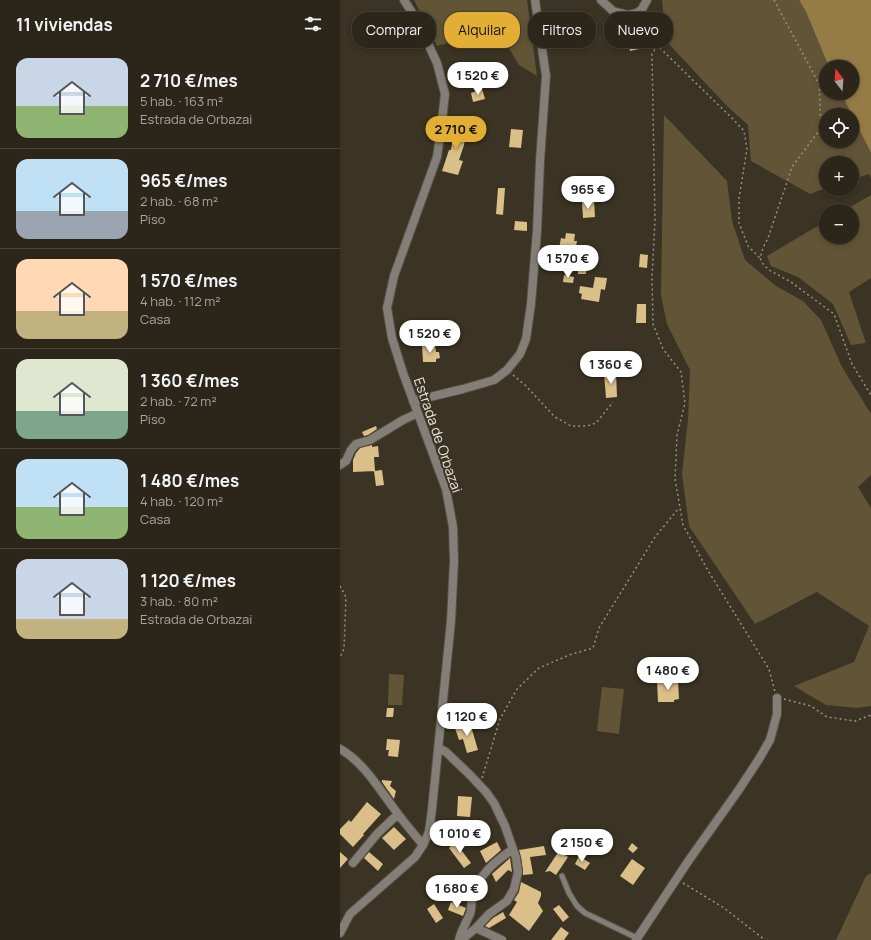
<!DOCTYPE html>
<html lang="es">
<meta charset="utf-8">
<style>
body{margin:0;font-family:Manrope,sans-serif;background:#383227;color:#f1f3f6;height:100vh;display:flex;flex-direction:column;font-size:15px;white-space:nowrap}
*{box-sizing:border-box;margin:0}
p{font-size:13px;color:#a6a5a2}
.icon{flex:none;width:22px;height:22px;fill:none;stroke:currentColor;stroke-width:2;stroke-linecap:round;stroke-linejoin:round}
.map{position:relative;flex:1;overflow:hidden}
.side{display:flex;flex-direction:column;background:#2c261a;width:340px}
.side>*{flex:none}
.top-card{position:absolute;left:12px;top:12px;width:380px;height:36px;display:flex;gap:8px}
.needle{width:26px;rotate:343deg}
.controls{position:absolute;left:479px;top:60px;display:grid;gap:8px}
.controls a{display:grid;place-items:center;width:40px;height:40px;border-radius:50%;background:#2c261a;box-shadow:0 2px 6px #0003,0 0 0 1px #484339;font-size:20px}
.price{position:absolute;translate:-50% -34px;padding:0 9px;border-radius:14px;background:#fff;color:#222;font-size:13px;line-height:26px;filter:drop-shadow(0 1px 2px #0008)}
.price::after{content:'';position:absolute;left:50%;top:24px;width:12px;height:9px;margin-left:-6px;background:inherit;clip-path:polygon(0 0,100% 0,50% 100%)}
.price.active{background:#e3ae34;color:#111}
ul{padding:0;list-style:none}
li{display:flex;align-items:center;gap:12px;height:100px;padding:0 16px}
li+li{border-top:1px solid #484339}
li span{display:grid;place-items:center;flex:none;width:112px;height:80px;border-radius:12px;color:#555}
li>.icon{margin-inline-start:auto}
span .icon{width:48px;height:48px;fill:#fffc;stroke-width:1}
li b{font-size:17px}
h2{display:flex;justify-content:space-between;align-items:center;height:48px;padding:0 16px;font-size:17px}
.chip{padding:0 14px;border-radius:16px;background:#2c261a;box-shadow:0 2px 6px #0003,0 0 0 1px #484339;font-size:14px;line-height:36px}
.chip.active{background:#e3ae34;color:#111}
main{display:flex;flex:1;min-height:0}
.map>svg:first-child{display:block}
.green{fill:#625436;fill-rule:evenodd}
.water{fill:#957b46}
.building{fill:#dbbf89}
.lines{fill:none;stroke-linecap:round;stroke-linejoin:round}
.service-casing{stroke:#575041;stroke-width:7}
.minor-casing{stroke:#575041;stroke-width:10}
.path{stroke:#989285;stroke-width:1.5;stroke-dasharray:2 3;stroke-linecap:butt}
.service{stroke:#837f78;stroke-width:5}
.minor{stroke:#837f78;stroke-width:8}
.labels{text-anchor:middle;stroke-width:4;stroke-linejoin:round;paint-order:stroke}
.street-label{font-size:14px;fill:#ebe6dc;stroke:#3b3323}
</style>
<main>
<section class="side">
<h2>11 viviendas<svg class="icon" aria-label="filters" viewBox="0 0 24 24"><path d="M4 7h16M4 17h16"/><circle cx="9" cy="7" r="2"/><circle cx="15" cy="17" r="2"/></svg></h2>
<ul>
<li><span style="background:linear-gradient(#c9d6e8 60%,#8fb573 0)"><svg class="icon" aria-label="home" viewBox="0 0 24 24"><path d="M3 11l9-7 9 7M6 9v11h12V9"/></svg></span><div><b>2 710 €/mes</b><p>5 hab. · 163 m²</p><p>Estrada de Orbazai</p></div></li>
<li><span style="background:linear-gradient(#bfe0f5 65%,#9aa5b1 0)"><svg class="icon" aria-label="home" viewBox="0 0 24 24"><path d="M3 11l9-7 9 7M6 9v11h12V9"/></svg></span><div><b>965 €/mes</b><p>2 hab. · 68 m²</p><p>Piso</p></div></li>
<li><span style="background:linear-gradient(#ffd9b3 65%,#c2b280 0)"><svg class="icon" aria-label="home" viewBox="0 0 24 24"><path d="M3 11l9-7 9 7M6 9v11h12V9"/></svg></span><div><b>1 570 €/mes</b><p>4 hab. · 112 m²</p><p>Casa</p></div></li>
<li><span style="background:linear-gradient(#dfe7d0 65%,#7fa58c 0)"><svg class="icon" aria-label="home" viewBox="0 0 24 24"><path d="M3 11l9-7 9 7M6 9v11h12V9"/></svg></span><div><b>1 360 €/mes</b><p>2 hab. · 72 m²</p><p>Piso</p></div></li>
<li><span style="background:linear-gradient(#bfe0f5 60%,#8fb573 0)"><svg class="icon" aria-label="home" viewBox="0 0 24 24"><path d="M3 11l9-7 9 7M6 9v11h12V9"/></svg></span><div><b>1 480 €/mes</b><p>4 hab. · 120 m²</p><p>Casa</p></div></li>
<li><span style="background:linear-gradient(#c9d6e8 75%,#c2b280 0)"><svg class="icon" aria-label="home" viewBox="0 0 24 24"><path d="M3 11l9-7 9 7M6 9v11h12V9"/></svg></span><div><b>1 120 €/mes</b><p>3 hab. · 80 m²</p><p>Estrada de Orbazai</p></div></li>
</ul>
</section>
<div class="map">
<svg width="531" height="940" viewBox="0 0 531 940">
<rect width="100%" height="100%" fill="#3b3323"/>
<path class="green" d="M74,0H187L197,76L179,65L158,30L97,46Z
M322,0H459L466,12L489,67H486V93H501L531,153V179L529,174L512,180V163H486V188L470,194L411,161L408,125L386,105L326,41ZM486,115H512V141H486Z
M324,115L387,181L392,221L405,260L436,286L463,301L481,320L502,367L531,414V475L518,487L531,508V706L517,708L486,705L454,686L514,662L529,626L477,592L415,624L349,526L342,474L348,420L350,370L327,324L321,295Z
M531,195V278L509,292L526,343L511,345L493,304L458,277L431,266L427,256L486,221V237H512V211H503Z
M49,674L64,675L62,705H48Z
M262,687L284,689L279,734L257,731Z
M531,873V940H496L526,876Z"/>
<path class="water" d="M459,0H531V153L501,93H512V67H489L466,12Z"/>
<path class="building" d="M297,32L299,49L290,51L288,34Z
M142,89L145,99L133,102L131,93Z
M115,123L127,125L124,145L119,160L123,161L118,175L102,171L109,150H111Z
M171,129L183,130L181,148L169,147Z
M158,188H165L163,215L156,214Z
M254,201L255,217L243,218L242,202Z
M175,221L187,222V231L174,230Z
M226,233L235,234L234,241H237L235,252L249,254L248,260H247L246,274H238V262L217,259L221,238L225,239Z
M300,254L308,255L307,268L299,267Z
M224,275L234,277L233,283L223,282Z
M255,277L267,278L265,290L261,289L259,302L241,299L242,294L239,293L240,286L253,288Z
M297,304H306V323H296Z
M82,345H95L96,352H99L100,358L96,359V362H83Z
M276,372L277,397L266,398L264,373Z
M36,426L37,429L28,435L24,436L22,432Z
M32,445V447L38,446L39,457H34L35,471L13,472V460L16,453L20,448Z
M42,470L44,485L36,486L34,471Z
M338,680L339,699L334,700V702H318L317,681Z
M47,708H54L53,717H46Z
M130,723L138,750L127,753L123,739L119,740L115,728Z
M47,739L60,740L58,757L48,756L49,750H46Z
M42,780L52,781L50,786L56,791L54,799L42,782Z
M118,796L132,797L130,817L117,816Z
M27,802L41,814L23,834L24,835L13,847L0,834V829L9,820L11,822Z
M54,827L66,839L54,850L42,838Z
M116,839L122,845L119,847L131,863L124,868L109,848Z
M157,842L161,850L146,863L140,851Z
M292,843L298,848L293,853L288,849Z
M204,846L206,855L190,857L193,874L183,875V871L181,857L179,850Z
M219,851L228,857L216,875L210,871L205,872Z
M0,852L8,859L0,868Z
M29,852L43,864L38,871L24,858Z
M239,856L250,863L245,870L235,864Z
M170,858L172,872L168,870L156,882L152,874Z
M292,859L305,868L293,885L280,876Z
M181,882L201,892V896L198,903L203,911L189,931L169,915L177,902L174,900L179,892Z
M111,902L126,908L123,916L108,910Z
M94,904L103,918L96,923L87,909Z
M219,905L229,917L223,922L213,909Z
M163,912L166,918L149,928L145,926L153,918Z
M221,927L229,933L224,940H211Z"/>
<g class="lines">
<defs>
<path id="service" d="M222,876L229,893L237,906L245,913L297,938"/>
<path id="minor" d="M261,0L273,11L288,15L297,13L302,9L307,0
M73,401L123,389L154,380L167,370L180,354L186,339L191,304L197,231L200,161L206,76L195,0
M0,465L6,461L11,450L16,444L30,440L63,420L78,413
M99,748L106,752L130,775L146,792L154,803L165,826L176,858L178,872L174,889L167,901L149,914L136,928
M0,749C24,762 41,792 58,814C66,825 75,835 83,845
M13,863L37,834L58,814
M0,933L10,914L75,857L83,845L89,832L92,809L111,621L114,561L113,527L106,489L63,373L52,338L47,308L54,276L97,157L101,129L105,94L97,63L78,22L64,0
M119,940C121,931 126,923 130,914C132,909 131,904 132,899C138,875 154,862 173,849
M121,940L136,928L162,940
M296,940L349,860L398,791L419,759L430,740L437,714V698"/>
</defs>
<use href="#service" class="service-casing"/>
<use href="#minor" class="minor-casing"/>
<path class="path" d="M434,0L479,84L481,128L452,167L428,238L423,248L420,258L423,264L429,270L451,282L494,314L512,364L531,395
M307,16L309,18L315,40L319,47L362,89L393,119L404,131L407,149L399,198V223L408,246L420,258
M319,47L315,49L312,54L315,220L312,277L313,324L323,349L341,372L345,403L337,435L335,479L343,525L367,569L429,669L435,692
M173,375L185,385L215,417L231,426H247L256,423L273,402
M0,586L6,597L4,649L0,657
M444,699L471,706L487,717L515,721L531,715
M142,778L160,719L177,689L199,668L229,655L253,648L259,628L315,537L339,508
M343,883L384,908L425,940"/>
<use href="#service" class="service"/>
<use href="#minor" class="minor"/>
</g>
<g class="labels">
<g class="street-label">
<text transform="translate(98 435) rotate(71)" y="5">Estrada de Orbazai</text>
</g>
</g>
</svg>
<div class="controls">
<a><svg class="needle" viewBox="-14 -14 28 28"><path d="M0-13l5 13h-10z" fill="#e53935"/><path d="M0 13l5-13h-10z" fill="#a6a5a2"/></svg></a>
<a><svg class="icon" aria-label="locate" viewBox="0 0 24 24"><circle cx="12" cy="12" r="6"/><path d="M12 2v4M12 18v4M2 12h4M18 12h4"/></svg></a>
<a>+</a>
<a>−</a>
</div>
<b class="price" style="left:138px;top:96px">1 520 €</b>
<b class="price active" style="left:116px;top:150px">2 710 €</b>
<b class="price" style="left:248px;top:210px">965 €</b>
<b class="price" style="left:228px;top:279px">1 570 €</b>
<b class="price" style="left:90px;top:354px">1 520 €</b>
<b class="price" style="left:271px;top:385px">1 360 €</b>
<b class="price" style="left:328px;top:691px">1 480 €</b>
<b class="price" style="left:127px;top:737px">1 120 €</b>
<b class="price" style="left:120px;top:854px">1 010 €</b>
<b class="price" style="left:242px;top:863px">2 150 €</b>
<b class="price" style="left:117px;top:909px">1 680 €</b>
<div class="top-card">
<a class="chip">Comprar</a>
<a class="chip active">Alquilar</a>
<a class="chip">Filtros</a>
<a class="chip">Nuevo</a>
</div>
</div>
</main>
